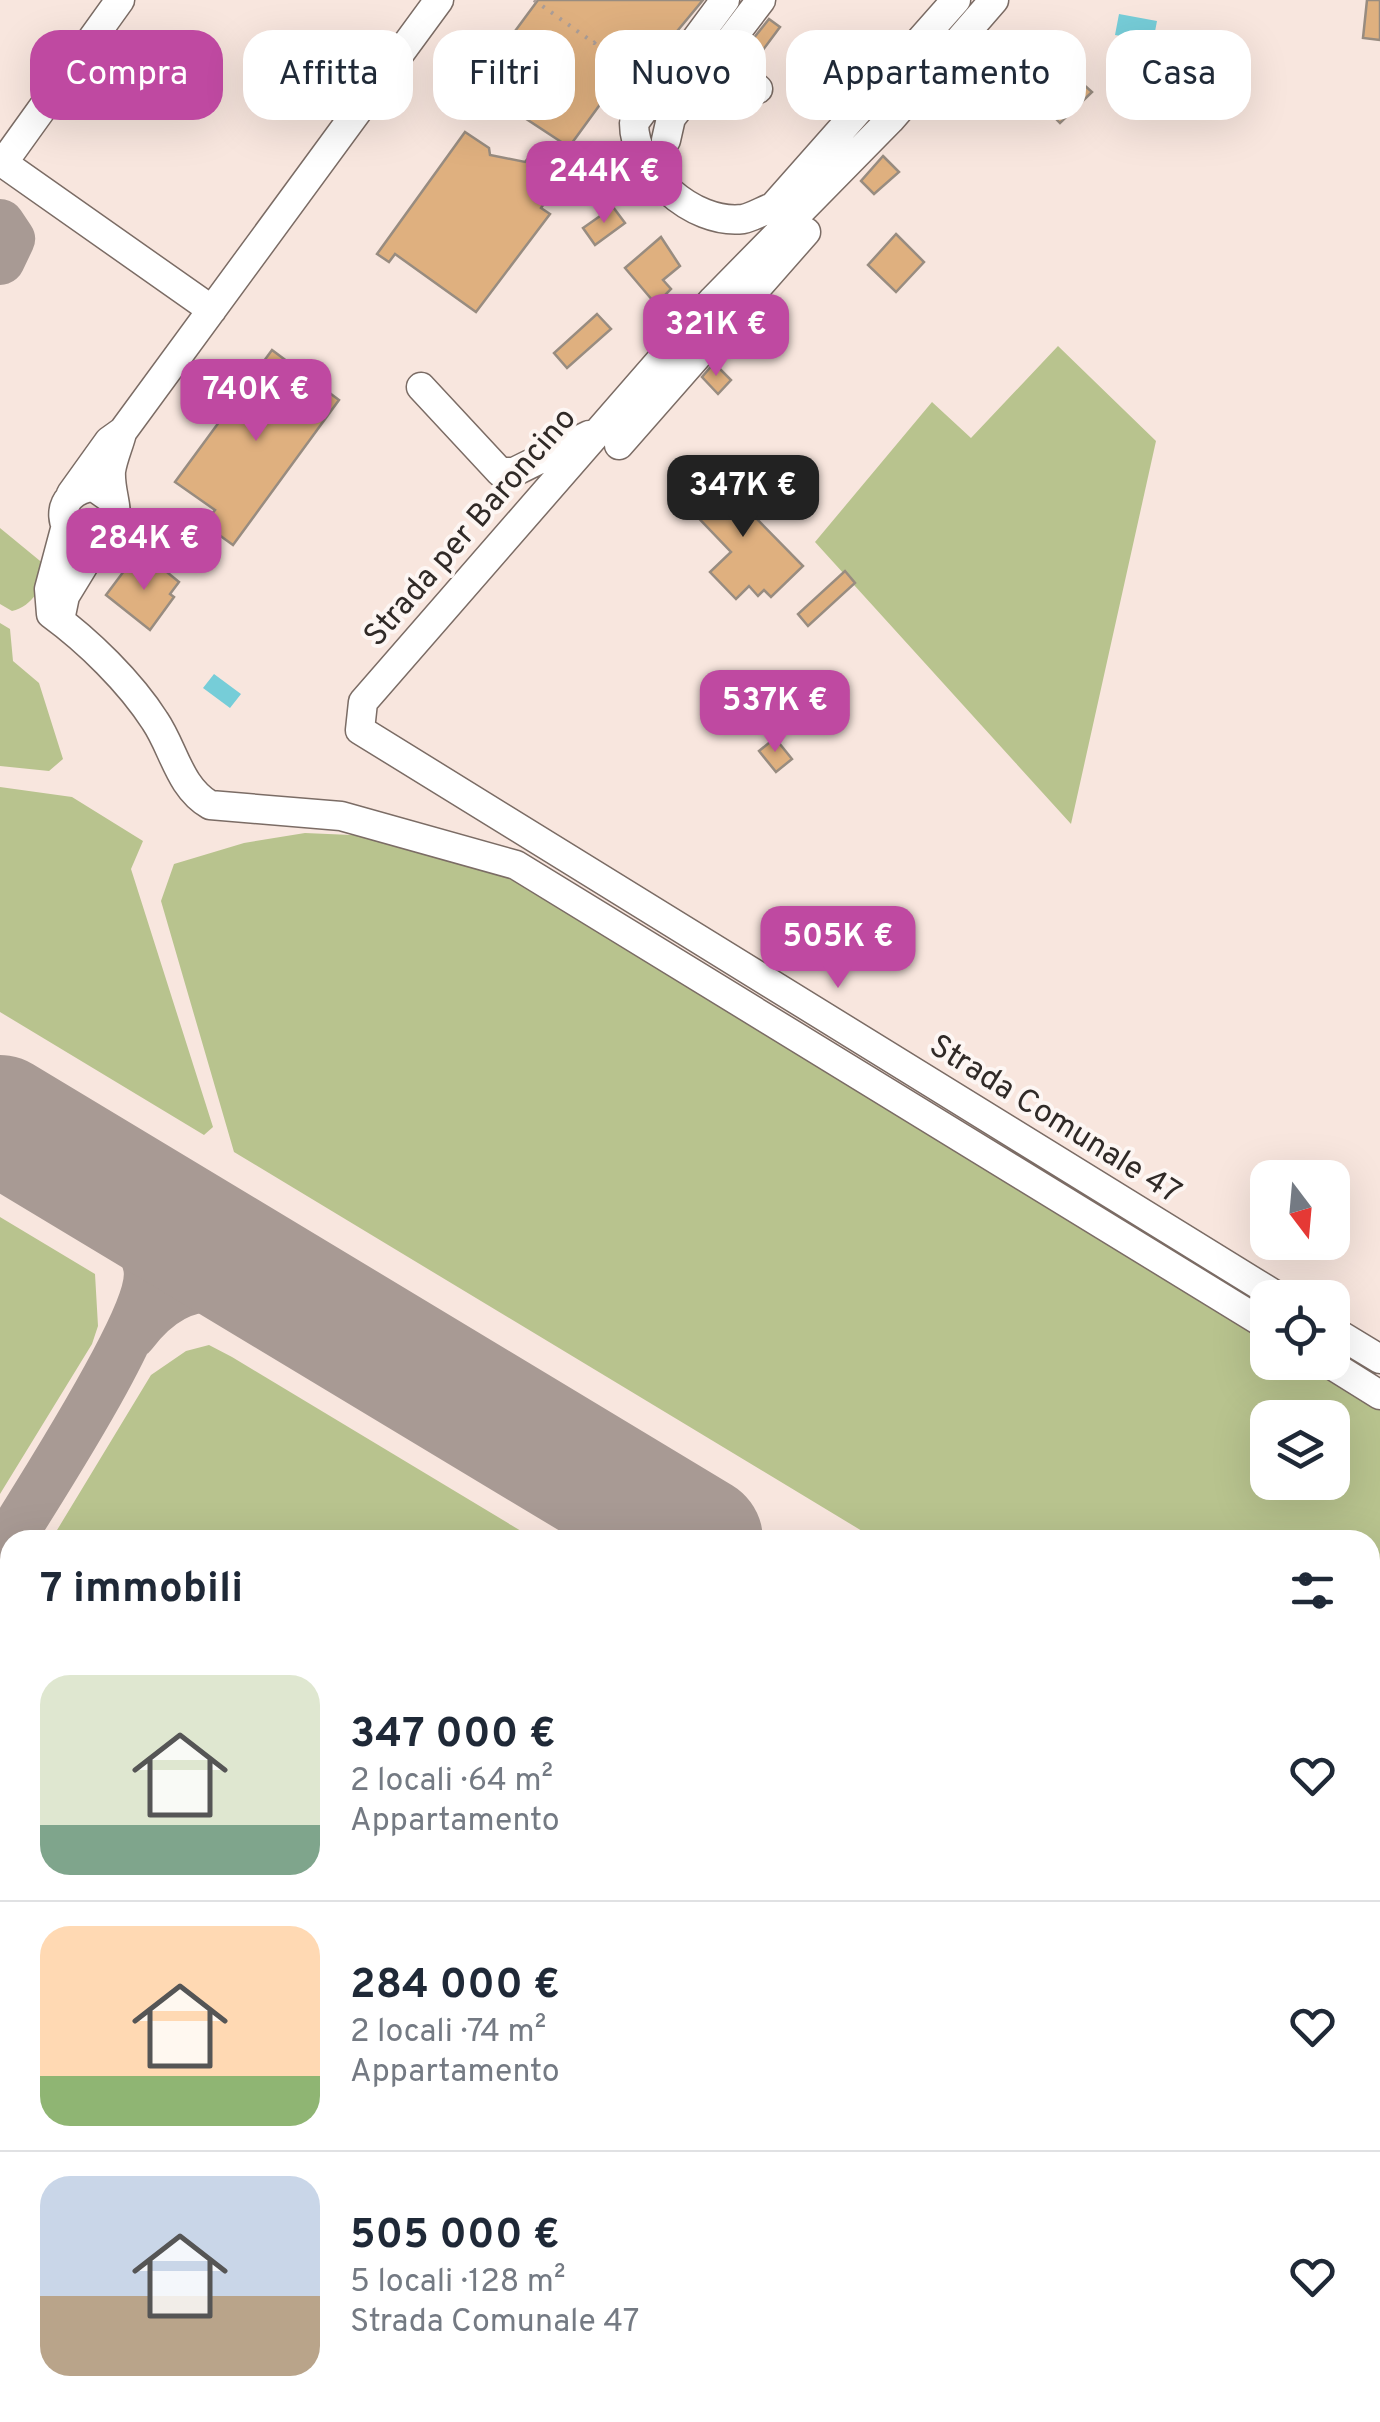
<!DOCTYPE html>
<html lang="it">
<meta charset="utf-8">
<style>
body{margin:0;font-family:Overpass,sans-serif;background:#f2f2f3;color:#1f2937;height:100vh;display:flex;flex-direction:column;font-size:38px;white-space:nowrap}
*{box-sizing:border-box;margin:0}
p{font-size:32px;color:#747a83}
.icon{flex:none;width:55px;height:55px;fill:none;stroke:currentColor;stroke-width:2;stroke-linecap:round;stroke-linejoin:round}
.map{position:relative;flex:1;overflow:hidden}
.drawer{position:absolute;left:0px;top:1530px;width:1380px;height:892px;display:flex;flex-direction:column;background:#fff;border-radius:30px 30px 0 0;box-shadow:0 10px 40px #0002}
.drawer>*{flex:none}
.banner{position:absolute;left:30px;top:30px;width:1320px;height:90px;display:flex;gap:20px}
.needle{width:65px;rotate:164deg}
.fabs{position:absolute;left:1250px;top:1160px;display:grid;gap:20px}
.fabs a{display:grid;place-items:center;width:100px;height:100px;border-radius:20px;background:#fff;box-shadow:0 10px 40px #0002;font-size:50px}
.price{position:absolute;translate:-50% -85px;padding:0 22px;border-radius:20px;background:#bf49a1;color:#fff;font-size:32px;line-height:65px;filter:drop-shadow(0 2px 5px #0008)}
.price::after{content:'';position:absolute;left:50%;top:60px;width:30px;height:22px;margin-left:-15px;background:inherit;clip-path:polygon(0 0,100% 0,50% 100%)}
.price.on{background:#222;color:#fff}
ul{padding:0;list-style:none}
li{display:flex;align-items:center;gap:30px;height:250px;padding:0 40px}
li+li{border-top:2px solid #e0e1e3}
li span{display:grid;place-items:center;flex:none;width:280px;height:200px;border-radius:30px;color:#555}
li>.icon{margin-inline-start:auto}
span .icon{width:120px;height:120px;fill:#fffc;stroke-width:1}
li b{font-size:42px}
h2{display:flex;justify-content:space-between;align-items:center;height:120px;padding:0 40px;font-size:42px}
.chip{padding:0 35px;border-radius:30px;background:#fff;box-shadow:0 10px 40px #0002;font-size:35px;line-height:90px}
.chip.on{background:#bf49a1;color:#fff}
.map>svg:first-child{display:block}
.green{fill:#b8c38e;fill-rule:evenodd}
.water{fill:#76cdd8}
.lines{fill:none;stroke-linecap:round;stroke-linejoin:round}
.taxiway{stroke:#a89a94;stroke-width:50}
.runway{stroke:#a89a94;stroke-width:128}
.building{fill:#dfb07f;stroke:#988c80;stroke-width:2.5}
.minor-casing{stroke:#7b6c65;stroke-width:31}
.path{stroke:#ab9d97;stroke-width:4;stroke-dasharray:2.5 8;stroke-linecap:butt}
.minor{stroke:#fff;stroke-width:28}
.labels{text-anchor:middle;stroke-width:8;stroke-linejoin:round;paint-order:stroke}
.street-label{font-size:32px;fill:#302a27;stroke:#fdf6f3}
</style>
<div class="map">
<svg width="1380" height="2422" viewBox="0 0 1380 2422">
<rect width="100%" height="100%" fill="#f8e6de"/>
<path class="green" d="M1058,346L1156,441L1071,824L815,542L932,402L971,438Z
M0,528L45,565C44,586 33,606 12,611L0,604Z
M0,623L10,629L13,661L39,683L63,759L49,771L0,766Z
M0,787L72,797L143,841L131,869L213,1127L204,1135L0,1012Z
M305,833L374,836L513,874L1267,1330L1268,1362L1321,1363L1380,1398V1843L1370,1837V1540H877L234,1152L161,901L174,864L244,843ZM1268,1418H1332V1482H1268Z
M0,1217L95,1274L98,1326L92,1344L0,1494Z
M209,1345L232,1357L536,1540H51L151,1375L186,1351Z
M0,1790L10,1796V1929L0,1923Z
M1370,2043L1380,2049V2422H1294L1279,2413L1370,2412Z
M1035,2412L1051,2422H830L814,2413Z"/>
<path class="water" d="M1119,14L1157,21L1153,42L1115,35Z
M214,674L241,694L230,708L203,688Z"/>
<g class="lines">
<path class="taxiway" d="M0,224L10,239L0,260
M132,1334C189,1258 253,1289 327,1316
M0,1555C30,1505 158,1313 148,1266C138,1222 99,1188 66,1159
M0,1717L10,1727
M1146,2412L1162,2422"/>
<path class="runway" d="M0,1119L699,1540
M1370,1945L1380,1951"/>
</g>
<path class="building" d="M538,0H703L644,71L631,62L569,147L499,101L505,92L482,76Z
M1367,0H1380V40L1363,38Z
M769,19L780,27L757,58L745,49Z
M1056,60L1092,92L1060,123L1027,89Z
M465,132L489,148L490,155L525,162L530,156L544,165L539,173L546,179L548,198L541,208L550,214L476,312L395,254L389,262L377,254Z
M883,156L899,172L874,194L861,181Z
M613,207L625,223L595,245L583,228Z
M896,234L924,262L896,292L868,265Z
M661,237L680,266L663,280L671,289L666,294L670,298L659,308L625,268Z
M597,314L611,329L567,368L554,353Z
M272,350L339,400L233,545L204,524L215,510L175,482Z
M714,363L731,380L718,394L702,377Z
M726,469L761,506L753,515L803,566L771,597L764,590L758,596L749,586L736,599L710,572L731,552L687,506Z
M130,563L146,576L156,563L179,582L170,594L174,597L150,630L106,595Z
M845,571L855,583L808,626L798,614Z
M775,738L792,759L776,772L759,751Z"/>
<g class="lines">
<defs>
<path id="minor" d="M120,0L3,163L212,310
M725,0L634,123C634,171 692,225 743,219C753,217 764,210 773,207L956,0
M994,0L890,120L713,300L363,702L360,730L1280,1298
M708,98L727,72H737L758,89
M666,140L671,118L761,0
M421,387L500,472H514L589,435
M619,445L806,232
M71,494L109,441L123,431L439,0
M114,501L94,487C51,490 54,544 98,542C130,524 109,500 111,471C113,458 119,445 122,433
M65,529L49,589L51,614C88,641 130,682 155,721C174,749 179,787 210,805L341,816L516,865L1268,1326
M60,620L65,596L98,542
M1332,1330L1380,1359
M1327,1362L1380,1395
M0,1939L10,1945
M792,2412L808,2422"/>
</defs>
<use href="#minor" class="minor-casing"/>
<path class="path" d="M534,0L594,43L598,39
M361,2412L367,2422"/>
<use href="#minor" class="minor"/>
</g>
<g class="labels">
<g class="street-label">
<text transform="translate(469 526) rotate(-49)" y="11">Strada per Baroncino</text>
<text transform="translate(1056 1118) rotate(32)" y="11">Strada Comunale 47</text>
</g>
</g>
</svg>
<div class="fabs">
<a><svg class="needle" viewBox="-14 -14 28 28"><path d="M0-13l5 13h-10z" fill="#e53935"/><path d="M0 13l5-13h-10z" fill="#747a83"/></svg></a>
<a><svg class="icon" aria-label="locate" viewBox="0 0 24 24"><circle cx="12" cy="12" r="6"/><path d="M12 2v4M12 18v4M2 12h4M18 12h4"/></svg></a>
<a><svg class="icon" aria-label="layers" viewBox="0 0 24 24"><path d="M12 4l9 5-9 5-9-5zM3 14l9 5 9-5"/></svg></a>
</div>
<b class="price" style="left:604px;top:226px">244K €</b>
<b class="price" style="left:716px;top:379px">321K €</b>
<b class="price" style="left:256px;top:444px">740K €</b>
<b class="price on" style="left:743px;top:540px">347K €</b>
<b class="price" style="left:144px;top:593px">284K €</b>
<b class="price" style="left:775px;top:755px">537K €</b>
<b class="price" style="left:838px;top:991px">505K €</b>
<div class="banner">
<a class="chip on">Compra</a>
<a class="chip">Affitta</a>
<a class="chip">Filtri</a>
<a class="chip">Nuovo</a>
<a class="chip">Appartamento</a>
<a class="chip">Casa</a>
</div>
<section class="drawer">
<h2>7 immobili<svg class="icon" aria-label="filters" viewBox="0 0 24 24"><path d="M4 7h16M4 17h16"/><circle cx="9" cy="7" r="2"/><circle cx="15" cy="17" r="2"/></svg></h2>
<ul>
<li><span style="background:linear-gradient(#dfe7d0 75%,#7fa58c 0)"><svg class="icon" aria-label="home" viewBox="0 0 24 24"><path d="M3 11l9-7 9 7M6 9v11h12V9"/></svg></span><div><b>347 000 €</b><p>2 locali · 64 m²</p><p>Appartamento</p></div><svg class="icon" aria-label="heart" viewBox="0 0 24 24"><path d="M12 20l-8-8c-3-5 5-10 8-4 3-6 11-1 8 4z"/></svg></li>
<li><span style="background:linear-gradient(#ffd9b3 75%,#8fb573 0)"><svg class="icon" aria-label="home" viewBox="0 0 24 24"><path d="M3 11l9-7 9 7M6 9v11h12V9"/></svg></span><div><b>284 000 €</b><p>2 locali · 74 m²</p><p>Appartamento</p></div><svg class="icon" aria-label="heart" viewBox="0 0 24 24"><path d="M12 20l-8-8c-3-5 5-10 8-4 3-6 11-1 8 4z"/></svg></li>
<li><span style="background:linear-gradient(#c9d6e8 60%,#b9a48a 0)"><svg class="icon" aria-label="home" viewBox="0 0 24 24"><path d="M3 11l9-7 9 7M6 9v11h12V9"/></svg></span><div><b>505 000 €</b><p>5 locali · 128 m²</p><p>Strada Comunale 47</p></div><svg class="icon" aria-label="heart" viewBox="0 0 24 24"><path d="M12 20l-8-8c-3-5 5-10 8-4 3-6 11-1 8 4z"/></svg></li>
</ul>
</section>
</div>
